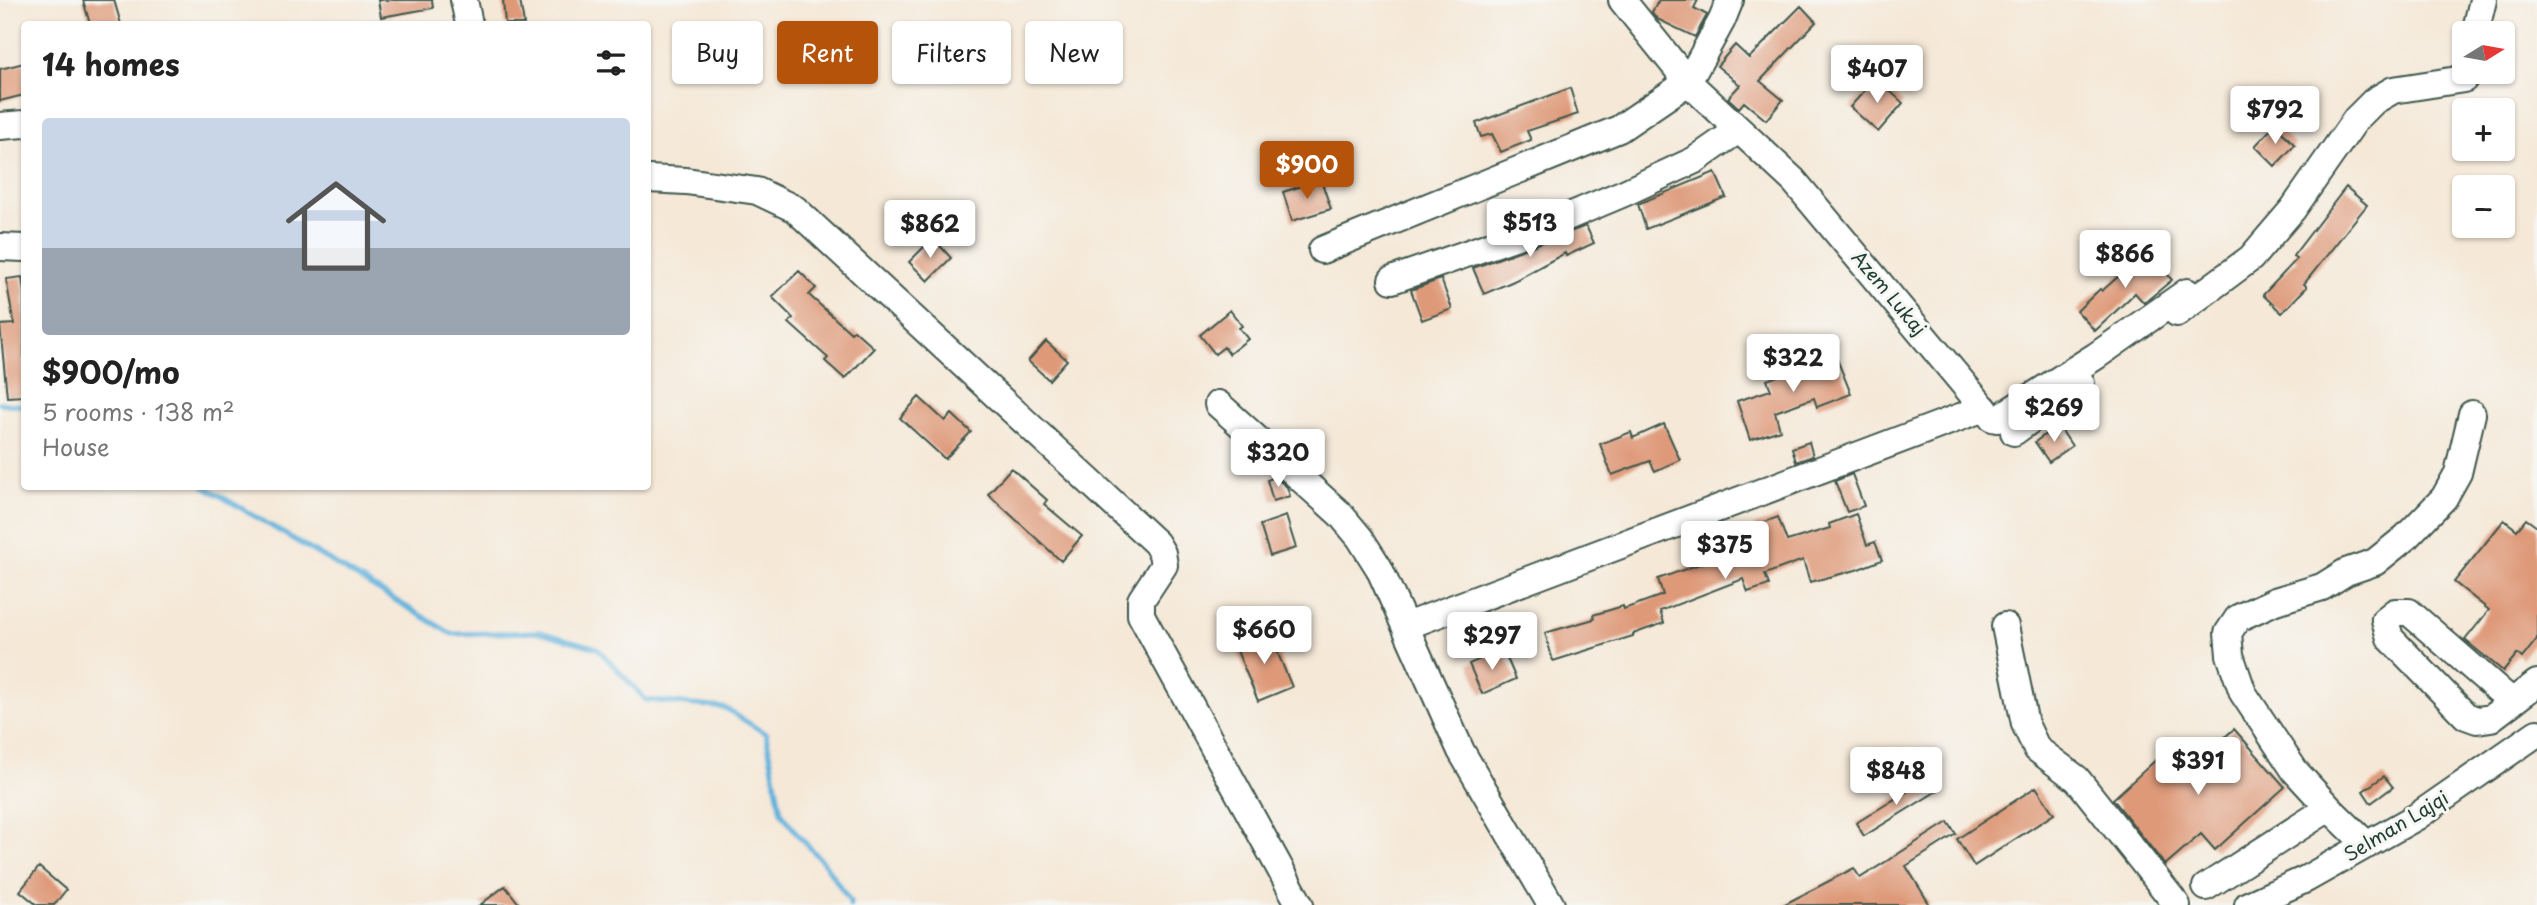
<!DOCTYPE html>
<meta charset="utf-8">
<style>
body{margin:0;font-family:"Playpen Sans",sans-serif;background:#f2f2f2;color:#222;height:100vh;display:flex;flex-direction:column;font-size:26px;white-space:nowrap}
*{box-sizing:border-box;margin:0}
p{font-size:23px;color:#767676}
.icon{flex:none;width:38px;height:38px;fill:none;stroke:currentColor;stroke-width:2;stroke-linecap:round;stroke-linejoin:round}
.map{position:relative;flex:1;overflow:hidden}
.details{position:absolute;left:21px;top:21px;width:630px;height:469px;display:flex;flex-direction:column;background:#fff;border-radius:7px;box-shadow:0 2px 5px #0004}
.details>*{flex:none}
.top-card{position:absolute;left:672px;top:21px;width:665px;height:63px;display:flex;gap:14px}
.needle{width:46px;rotate:79deg}
.fabs{position:absolute;left:2452px;top:21px;display:grid;gap:14px}
.fabs a{display:grid;place-items:center;width:63px;height:63px;border-radius:7px;background:#fff;box-shadow:0 2px 5px #0004;font-size:35px}
.price{position:absolute;translate:-50% -60px;padding:0 16px;border-radius:7px;background:#fff;color:#222;font-size:23px;line-height:46px;filter:drop-shadow(0 2px 4px #0008)}
.price::after{content:'';position:absolute;left:50%;top:42px;width:21px;height:16px;margin-left:-10px;background:inherit;clip-path:polygon(0 0,100% 0,50% 100%)}
.price.active{background:#b45309;color:#fff}
ul{padding:0;list-style:none}
li{display:grid;align-content:center;gap:14px;height:371px;padding:0 21px}
li+li{border-top:2px solid #e0e0e0}
li span{display:grid;place-items:center;height:217px;border-radius:7px;color:#555}
li>.icon{margin-inline-start:auto}
span .icon{width:126px;height:126px;fill:#fffc;stroke-width:1}
li b{font-size:30px}
h2{display:flex;justify-content:space-between;align-items:center;height:84px;padding:0 21px;font-size:30px}
.chip{padding:0 24px;border-radius:7px;background:#fff;box-shadow:0 2px 5px #0004;font-size:24px;line-height:63px}
.chip.active{background:#b45309;color:#fff}
.map>svg:first-child{display:block}
.lines{fill:none;stroke-linecap:round;stroke-linejoin:round}
.stream{stroke:#60b1db;stroke-width:5}
.building{fill:#de9978}
.minor-casing{stroke:#3f574c;stroke-width:30}
.minor{stroke:#fff;stroke-width:26}
.labels{text-anchor:middle;stroke-width:6;stroke-linejoin:round;paint-order:stroke}
.street-label{font-size:19px;fill:#1f3d34;stroke:#f6f6f2}
</style>
<div class="map">
<svg width="2537" height="905" viewBox="0 0 2537 905">
<rect width="100%" height="100%" fill="#f6f6f2"/>
<filter id="ink" filterUnits="userSpaceOnUse"><feTurbulence type="fractalNoise" baseFrequency=".0143" numOctaves="2"/><feDisplacementMap in="SourceGraphic" scale="14" xChannelSelector="R" yChannelSelector="G"/><feConvolveMatrix kernelMatrix="1 2 1 2 8 2 1 2 1" color-interpolation-filters="sRGB"/></filter>
<filter id="wash" filterUnits="userSpaceOnUse"><feTurbulence type="fractalNoise" baseFrequency=".00686" numOctaves="4" result="noise"/><feDisplacementMap in="SourceGraphic" scale="28" xChannelSelector="R" yChannelSelector="G"/><feGaussianBlur stdDeviation="1.57" result="paint"/><feColorMatrix in="noise" values="0 0 0 0 0 0 0 0 0 0 0 0 0 0 0 0 0 1.4 0 .05"/><feComposite in="paint" operator="in"/></filter>
<g filter="url(#wash)">
<rect width="100%" height="100%" fill="#f5e8d7"/>
<g class="lines">
<path class="stream" d="M0,403L24,406
M204,486L452,634L540,632L597,648L646,700L725,708L766,734L781,812L798,835L824,863L850,901V905"/>
</g>
<g id="blocks">
<path class="building" d="M83,0H114L121,24H90Z
M378,0H432L433,8L381,17Z
M503,0H520L524,24H505Z
M1659,0H1698L1694,8L1707,15L1695,37L1657,19L1652,12Z
M1801,6L1816,22L1760,81L1783,100L1766,120L1744,102L1739,108L1728,98L1740,85L1717,66L1735,45L1749,58Z
M24,63V95L0,101V69Z
M1876,78L1903,103L1878,132L1850,107Z
M1570,88L1578,114L1527,131L1531,140L1501,152L1492,134L1481,137L1476,123Z
M2275,125L2295,145L2275,166L2255,146Z
M1715,172L1726,197L1646,229L1638,204Z
M1321,180L1331,209L1292,221L1283,192Z
M2346,187L2367,205L2304,284L2307,287L2282,313L2263,295L2297,259L2293,256Z
M1586,226L1594,243L1566,256L1565,253L1516,280L1484,294L1473,268Z
M933,238L951,258L928,281L909,262Z
M2147,251L2172,280L2144,303L2135,293L2095,331L2077,311L2100,289L2102,291Z
M799,271L816,288L809,295L851,333L854,330L874,348L845,379L825,361L828,358L789,323L793,318L772,297Z
M22,277L24,293V396L7,397L0,325L14,324L6,279Z
M1441,279L1452,309L1422,320L1411,290Z
M1230,310L1242,326L1239,328L1248,339L1229,354L1224,347L1215,354L1200,335Z
M1046,341L1067,360L1049,380L1028,361Z
M1835,354L1851,394L1817,407L1814,398L1775,412L1780,430L1750,440L1737,401L1771,390L1767,380Z
M919,397L945,421L952,414L971,432L945,459L900,418Z
M1664,424L1680,460L1655,471L1650,461L1612,475L1600,444L1631,432L1633,438Z
M2058,425L2072,446L2049,462L2035,442Z
M1809,442L1813,456L1796,462L1792,448Z
M1011,468L1047,500L1044,504L1082,536L1061,561L988,494Z
M1852,474L1864,506L1847,512L1835,481Z
M1275,477L1287,487L1290,496L1273,501L1267,480Z
M1856,514L1867,545L1875,542L1882,560L1856,570L1810,582L1803,560L1765,574L1769,585L1748,592L1743,579L1660,611L1664,623L1633,634V636L1553,661L1545,633L1594,619L1593,615L1623,606L1624,609L1663,595L1658,579L1727,554L1731,566L1765,554L1754,526L1778,517L1787,541L1830,528L1829,524Z
M1286,516L1296,548L1270,556L1260,525Z
M2526,519L2537,527V639L2522,658L2517,654L2503,671L2465,640L2489,610L2454,582L2504,520L2517,530Z
M1269,632L1292,687L1258,701L1235,646Z
M1503,649L1516,679L1482,694L1469,664Z
M2234,729L2285,787L2215,850L2201,834L2165,865L2113,799L2170,747L2189,769Z
M2384,776L2393,787L2371,803L2363,791Z
M1929,778L1937,791L1864,836L1856,823Z
M2036,787L2054,814L1974,866L1957,839Z
M1948,822L1956,834L1906,866L1930,905H1783L1854,868L1860,878Z
M39,867L66,890L54,905H37L20,891Z
M505,886L520,905H480Z"/>
</g>
</g>
<g filter="url(#ink)">
<use href="#blocks" fill-opacity="0" stroke="#3f574c" stroke-width="2"/>
<g class="lines">
<defs>
<path id="minor" d="M464,0L469,24
M1622,0L1688,82L1794,181L1992,418L1997,419L2096,356L2187,292
M2475,33L2483,0
M0,126L24,124
M648,179L686,181L757,191L795,209L1156,543L1162,553L1164,565L1141,600V615L1300,905
M0,247L24,248
M1322,250L1619,129L1688,82L1722,20L1730,0
M1392,280L1548,225L1624,193L1695,160L1738,130
M2177,313L2251,258L2293,209L2356,119L2374,101L2393,90L2464,79L2466,72
M1218,404L1340,514L1360,538L1379,568L1461,751L1551,905
M2014,432L2081,383
M1406,626L1984,408
M2005,626L2025,724L2037,749L2077,779L2177,905
M2511,701L2409,612H2395L2385,620L2390,638L2466,716L2477,720L2491,718L2537,683
M2367,845L2329,808L2295,771L2243,693L2230,655L2228,633L2238,618L2275,601L2322,587L2346,572L2375,562L2406,537L2444,498L2458,473L2472,414
M2206,887L2329,808
M2248,905L2306,879L2416,817L2537,733"/>
</defs>
<use href="#minor" class="minor-casing"/>
<use href="#minor" class="minor"/>
</g>
</g>
<g class="labels">
<g class="street-label">
<text transform="translate(1889 293) rotate(50)" y="7">Azem Lukaj</text>
<text transform="translate(2396 826) rotate(-31)" y="7">Selman Lajqi</text>
</g>
</g>
</svg>
<div class="fabs">
<a><svg class="needle" viewBox="-14 -14 28 28"><path d="M0-13l5 13h-10z" fill="#e53935"/><path d="M0 13l5-13h-10z" fill="#767676"/></svg></a>
<a>+</a>
<a>−</a>
</div>
<b class="price" style="left:1877px;top:105px">$407</b>
<b class="price" style="left:2275px;top:146px">$792</b>
<b class="price active" style="left:1307px;top:201px">$900</b>
<b class="price" style="left:1530px;top:259px">$513</b>
<b class="price" style="left:930px;top:260px">$862</b>
<b class="price" style="left:2125px;top:290px">$866</b>
<b class="price" style="left:1793px;top:394px">$322</b>
<b class="price" style="left:2054px;top:444px">$269</b>
<b class="price" style="left:1278px;top:489px">$320</b>
<b class="price" style="left:1725px;top:581px">$375</b>
<b class="price" style="left:1264px;top:666px">$660</b>
<b class="price" style="left:1492px;top:672px">$297</b>
<b class="price" style="left:2198px;top:797px">$391</b>
<b class="price" style="left:1896px;top:807px">$848</b>
<div class="top-card">
<a class="chip">Buy</a>
<a class="chip active">Rent</a>
<a class="chip">Filters</a>
<a class="chip">New</a>
</div>
<section class="details">
<h2>14 homes<svg class="icon" aria-label="filters" viewBox="0 0 24 24"><path d="M4 7h16M4 17h16"/><circle cx="9" cy="7" r="2"/><circle cx="15" cy="17" r="2"/></svg></h2>
<ul>
<li><span style="background:linear-gradient(#c9d6e8 60%,#9aa5b1 0)"><svg class="icon" aria-label="home" viewBox="0 0 24 24"><path d="M3 11l9-7 9 7M6 9v11h12V9"/></svg></span><div><b>$900/mo</b><p>5 rooms · 138 m²</p><p>House</p></div></li>
</ul>
</section>
</div>
